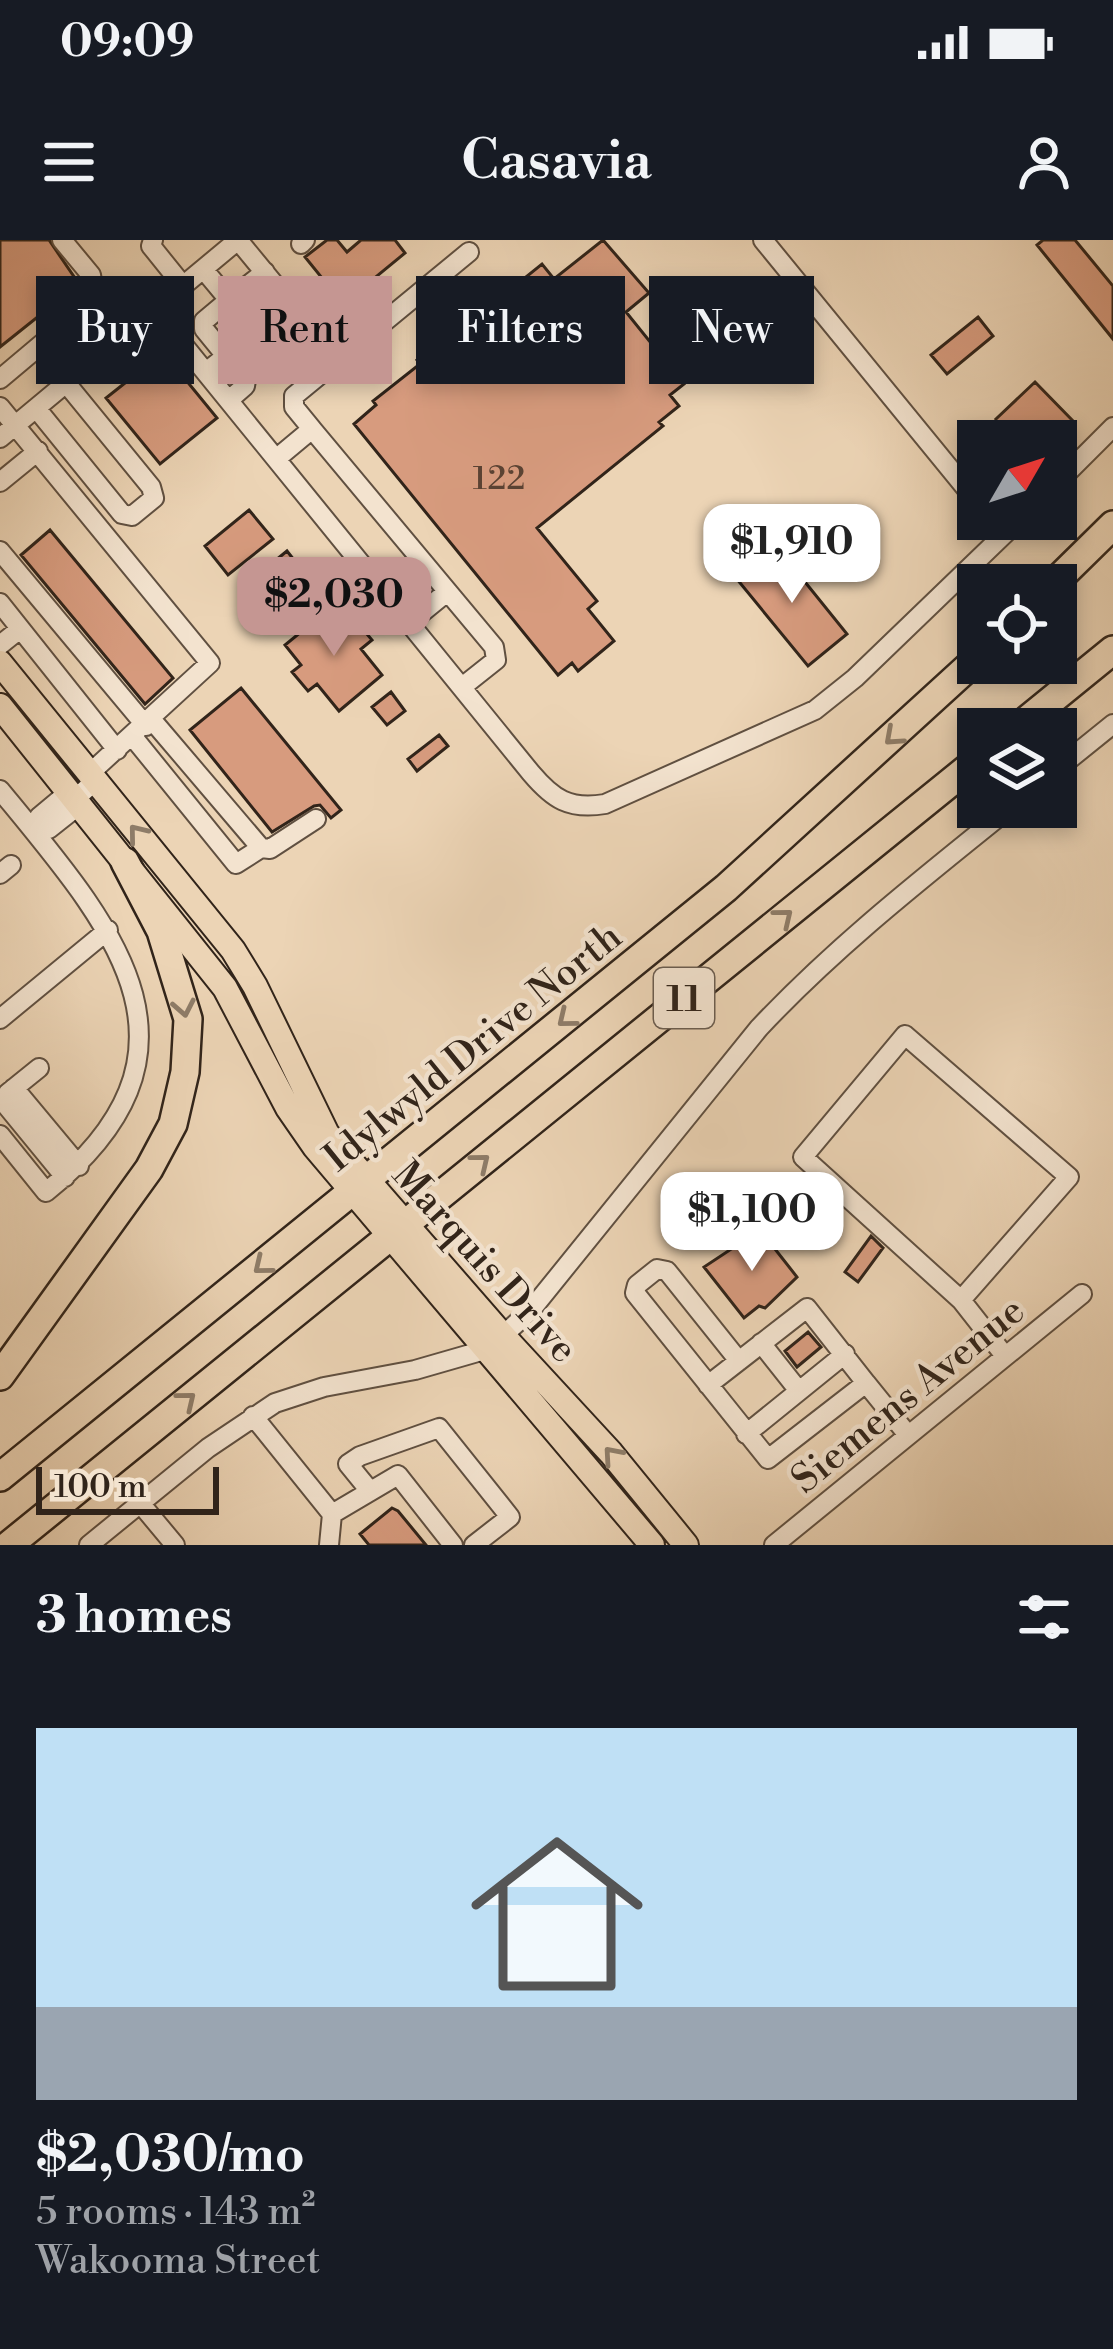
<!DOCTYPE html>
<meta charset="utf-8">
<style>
body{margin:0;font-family:"Libre Bodoni",serif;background:#242831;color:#f1f3f6;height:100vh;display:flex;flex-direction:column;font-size:45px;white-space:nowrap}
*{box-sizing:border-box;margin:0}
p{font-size:39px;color:#9ea1a6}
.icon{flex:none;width:66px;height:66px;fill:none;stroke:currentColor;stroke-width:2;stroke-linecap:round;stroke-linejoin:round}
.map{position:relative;height:1305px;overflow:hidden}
.details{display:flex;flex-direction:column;background:#171b24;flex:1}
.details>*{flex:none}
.hud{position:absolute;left:36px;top:36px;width:1041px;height:108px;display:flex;gap:24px}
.needle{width:78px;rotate:51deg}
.controls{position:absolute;left:957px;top:180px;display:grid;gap:24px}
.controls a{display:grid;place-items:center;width:120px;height:120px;border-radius:0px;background:#171b24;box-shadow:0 6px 18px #0003;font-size:60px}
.scale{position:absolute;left:36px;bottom:30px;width:183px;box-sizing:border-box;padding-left:12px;border:6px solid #31241a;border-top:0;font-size:33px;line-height:42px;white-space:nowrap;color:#31241a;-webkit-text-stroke:9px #f3e3cf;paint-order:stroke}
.price{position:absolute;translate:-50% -102px;padding:0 27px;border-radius:24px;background:#fff;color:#222;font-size:39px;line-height:78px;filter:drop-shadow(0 3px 6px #0008)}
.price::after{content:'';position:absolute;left:50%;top:72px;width:36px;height:27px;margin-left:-18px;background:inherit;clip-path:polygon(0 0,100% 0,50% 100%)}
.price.active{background:#c59692;color:#111}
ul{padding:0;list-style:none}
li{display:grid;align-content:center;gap:24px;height:636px;padding:0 36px}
li span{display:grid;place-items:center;height:372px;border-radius:0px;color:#555}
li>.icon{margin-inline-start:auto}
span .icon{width:216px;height:216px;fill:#fffc;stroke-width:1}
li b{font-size:51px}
h2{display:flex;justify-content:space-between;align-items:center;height:144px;padding:0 36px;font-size:51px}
.chip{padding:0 42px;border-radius:0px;background:#171b24;box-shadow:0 6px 18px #0003;font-size:42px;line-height:108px}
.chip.active{background:#c59692;color:#111}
.status{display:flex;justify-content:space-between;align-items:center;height:84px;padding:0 60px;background:#171b24;direction:ltr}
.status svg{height:33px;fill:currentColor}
header{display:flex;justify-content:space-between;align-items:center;height:156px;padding:0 36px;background:#171b24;font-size:54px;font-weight:600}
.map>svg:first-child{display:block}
.building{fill:#d79b7e;stroke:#31241a;stroke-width:3}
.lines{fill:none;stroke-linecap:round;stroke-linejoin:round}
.minor-casing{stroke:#605041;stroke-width:22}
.major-casing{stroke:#31241a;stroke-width:28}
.highway-casing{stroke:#31241a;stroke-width:32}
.minor{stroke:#f3e3cf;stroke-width:18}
.major{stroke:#ecd4b5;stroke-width:24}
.highway{stroke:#ecd4b5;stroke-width:27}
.oneway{stroke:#8e7c68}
.labels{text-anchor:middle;stroke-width:9;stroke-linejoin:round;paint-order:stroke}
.number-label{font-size:33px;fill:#5a4233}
.shield{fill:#f3e3cf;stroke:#6b5d50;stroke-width:3}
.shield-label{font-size:36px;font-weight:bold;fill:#31241a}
.street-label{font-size:39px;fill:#31241a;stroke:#f3e3cf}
</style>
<div class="status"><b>09:09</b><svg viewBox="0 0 49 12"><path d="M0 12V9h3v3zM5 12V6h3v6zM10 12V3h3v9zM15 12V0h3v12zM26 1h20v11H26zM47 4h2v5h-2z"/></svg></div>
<header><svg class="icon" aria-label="menu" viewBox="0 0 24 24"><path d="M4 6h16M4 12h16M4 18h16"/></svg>Casavia<svg class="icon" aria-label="person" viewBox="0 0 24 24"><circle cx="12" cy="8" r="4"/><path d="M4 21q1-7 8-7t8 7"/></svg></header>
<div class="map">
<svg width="1113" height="1305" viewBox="0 0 1113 1305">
<rect width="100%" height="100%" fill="#ecd4b5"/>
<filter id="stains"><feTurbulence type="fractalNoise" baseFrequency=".00167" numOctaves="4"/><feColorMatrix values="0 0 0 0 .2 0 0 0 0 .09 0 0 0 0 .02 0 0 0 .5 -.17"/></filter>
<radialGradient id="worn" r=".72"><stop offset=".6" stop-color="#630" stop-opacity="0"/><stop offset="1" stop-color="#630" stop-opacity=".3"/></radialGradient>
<path class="building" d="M0,0H49L79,44L0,107Z
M327,0H337L347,12L361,0H395L405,13L343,64L305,17Z
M603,0L649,53L626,72L684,144L670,155L679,166L659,182L663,186L537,288L597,361L588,369L614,401L578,431L572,423L558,435L354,184L376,165L373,161L420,124L417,120L440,100L443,104L542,24L554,39Z
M1043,0H1075L1113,46V99L1037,5Z
M248,64L287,112L258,135L220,87Z
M978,77L993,96L947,134L931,115Z
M163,112L217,178L160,224L106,158L130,139L126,135L134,128L138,133Z
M1035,142L1074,182L1055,201H1018L996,179Z
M249,270L273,299L228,335L205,306Z
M50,290L173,438L145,464L21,315Z
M776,306L847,394L808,426L736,338Z
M287,311L298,325L265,352L254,338Z
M329,369L346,390L356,381L372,400L361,409L382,435L339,471L317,444L308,451L292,432L301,425L285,405Z
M241,448L341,570L331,578L320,565L314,566L272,592L190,490Z
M391,452L405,471L387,485L372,467Z
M439,495L448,506L417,531L408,519Z
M760,990L797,1037L765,1068L759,1066L744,1078L704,1027Z
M871,996L883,1008L858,1042L845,1032Z
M808,1092L821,1107L797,1127L785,1111Z
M392,1268L398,1271L426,1305H369L360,1294Z"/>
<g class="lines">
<defs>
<path id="minor" d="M62,0L91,35L95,58L81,71
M153,0L151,6L184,47
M238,0L321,101
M763,0L978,263
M301,4L305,0
M204,30L229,60L204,81V89L226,116L206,132
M229,60L265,32
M155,70L531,533C553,559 569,570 605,564L815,470L855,438L1020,279
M226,116L246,140L245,146L229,160
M0,139L81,71L110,107
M0,167L210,423L89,534
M36,168L122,274L132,276L154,258L151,247L66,143
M312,189L294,167V156L469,12
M0,198L238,0
M276,219L312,189L494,407L496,420L462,447
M0,242L38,211
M1056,244L1113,187
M0,311L146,486
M0,363L117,510
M409,383L447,352
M0,405L20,389
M133,497L236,624L261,608L152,480
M1056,530L1113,484
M0,550C111,685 224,809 46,952L0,895
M35,592L49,589L73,570L75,559L95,541
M35,592L39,577L63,557L75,559
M261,608L270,609L316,579
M0,634L11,625
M0,779L108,690
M14,848L79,926
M8,853L39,828
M1,859L65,937
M961,1060L803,917L905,795L1069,937L961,1060L1005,1116
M761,1103L799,1151
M739,1121L667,1031L657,1029L637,1045L635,1053L768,1219L866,1143L908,1195
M708,1145L807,1068L866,1143
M253,1176L332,1274L398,1235L453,1305
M746,1194L845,1114
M370,1251L348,1224L360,1216L439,1188L510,1277L474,1305
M140,1263L175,1305
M89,1305L208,1208L275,1163L324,1147L415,1130L488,1109L531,1070L759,788C836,706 923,638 1011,567
M329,1305L332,1274
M774,1305L1082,1054"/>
<path id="major" d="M0,423L233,710L255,746L327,894L503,1096L611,1213L686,1305
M0,466L225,748L288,868L315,907L652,1305"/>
<path id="highway" d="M1052,345L1113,285
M1016,489L1113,410
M0,1136L149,929L173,884L185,832L188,779L161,691L125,622
M0,1237L726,648L978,418
M9,1305L978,520"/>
</defs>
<use href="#minor" class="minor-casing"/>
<use href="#major" class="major-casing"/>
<use href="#highway" class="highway-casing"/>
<use href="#minor" class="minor"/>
<use href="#major" class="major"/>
<use href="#highway" class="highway"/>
</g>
<defs><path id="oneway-chevron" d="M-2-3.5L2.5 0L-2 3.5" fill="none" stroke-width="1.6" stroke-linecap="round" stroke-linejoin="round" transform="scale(3)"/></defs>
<g class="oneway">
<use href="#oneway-chevron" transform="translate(893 497) rotate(138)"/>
<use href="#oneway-chevron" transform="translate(137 593) rotate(-129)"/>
<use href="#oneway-chevron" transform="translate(784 677) rotate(-39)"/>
<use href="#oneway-chevron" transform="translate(184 768) rotate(79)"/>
<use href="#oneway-chevron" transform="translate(566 779) rotate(141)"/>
<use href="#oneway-chevron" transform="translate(481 922) rotate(-39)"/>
<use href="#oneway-chevron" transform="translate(262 1026) rotate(141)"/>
<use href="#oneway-chevron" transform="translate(187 1160) rotate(-39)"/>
<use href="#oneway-chevron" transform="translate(612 1215) rotate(-131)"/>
</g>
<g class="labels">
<g class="number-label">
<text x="499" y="249">122</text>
</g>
<rect class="shield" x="654" y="728" width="60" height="60" rx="9"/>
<g class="shield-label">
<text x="684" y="771">11</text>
</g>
<g class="street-label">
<text transform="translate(472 806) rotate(-39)" y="14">Idylwyld Drive North</text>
<text transform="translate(486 1021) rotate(48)" y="14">Marquis Drive</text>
<text transform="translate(907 1154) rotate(-39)" y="14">Siemens Avenue</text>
</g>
</g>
<rect width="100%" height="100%" filter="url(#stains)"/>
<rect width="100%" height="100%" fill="url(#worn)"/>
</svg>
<div class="controls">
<a><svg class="needle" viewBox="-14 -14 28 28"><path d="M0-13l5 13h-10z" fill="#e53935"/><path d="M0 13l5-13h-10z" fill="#9ea1a6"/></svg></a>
<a><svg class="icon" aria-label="locate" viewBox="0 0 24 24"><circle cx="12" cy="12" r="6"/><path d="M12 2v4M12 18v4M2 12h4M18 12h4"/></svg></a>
<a><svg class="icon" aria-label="layers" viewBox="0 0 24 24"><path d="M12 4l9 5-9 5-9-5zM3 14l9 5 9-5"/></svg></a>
</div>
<div class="scale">100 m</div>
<b class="price" style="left:792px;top:366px">$1,910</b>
<b class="price active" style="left:334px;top:419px">$2,030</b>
<b class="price" style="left:752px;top:1034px">$1,100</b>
<div class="hud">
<a class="chip">Buy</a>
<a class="chip active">Rent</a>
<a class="chip">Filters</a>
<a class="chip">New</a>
</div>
</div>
<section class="details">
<h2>3 homes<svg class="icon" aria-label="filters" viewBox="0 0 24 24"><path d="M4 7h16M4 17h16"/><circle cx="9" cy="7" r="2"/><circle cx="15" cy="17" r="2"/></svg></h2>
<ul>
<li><span style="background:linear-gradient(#bfe0f5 75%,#9aa5b1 0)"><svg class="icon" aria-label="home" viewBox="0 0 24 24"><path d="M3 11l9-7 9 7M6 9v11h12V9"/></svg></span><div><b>$2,030/mo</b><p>5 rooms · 143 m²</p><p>Wakooma Street</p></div></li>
</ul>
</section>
